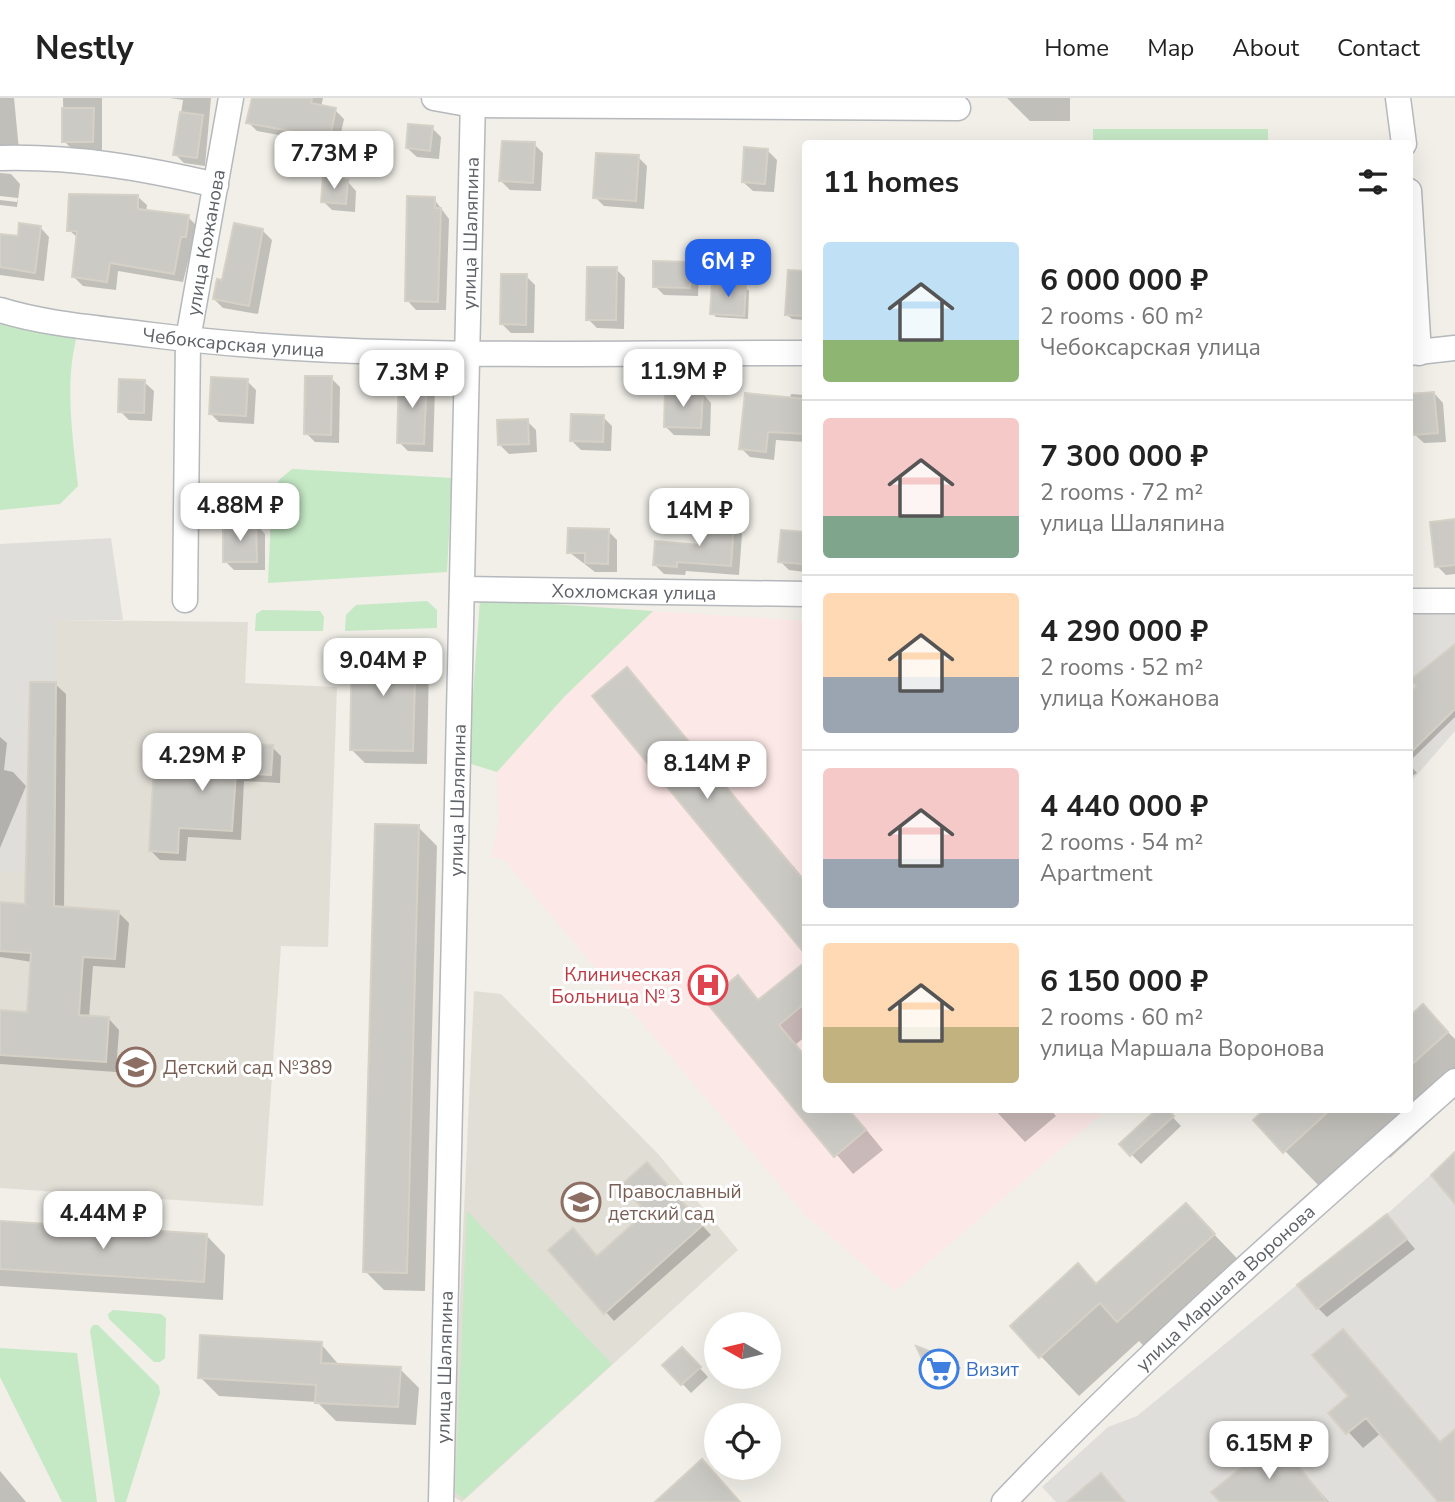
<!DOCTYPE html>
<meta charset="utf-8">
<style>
body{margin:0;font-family:"Nunito Sans",sans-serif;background:#f6f6f6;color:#222;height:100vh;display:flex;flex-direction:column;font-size:26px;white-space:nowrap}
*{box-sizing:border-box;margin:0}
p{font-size:23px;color:#767676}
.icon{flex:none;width:38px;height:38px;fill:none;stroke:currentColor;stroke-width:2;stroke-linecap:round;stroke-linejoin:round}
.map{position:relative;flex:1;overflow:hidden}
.panel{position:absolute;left:802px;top:42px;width:611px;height:973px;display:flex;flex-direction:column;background:#fff;border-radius:7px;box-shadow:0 7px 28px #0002}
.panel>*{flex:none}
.needle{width:46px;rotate:278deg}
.fabs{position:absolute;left:704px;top:1214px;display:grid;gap:14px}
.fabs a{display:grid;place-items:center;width:77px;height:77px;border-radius:50%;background:#fff;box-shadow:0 7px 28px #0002;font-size:35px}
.price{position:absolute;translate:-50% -60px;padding:0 16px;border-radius:14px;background:#fff;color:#222;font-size:23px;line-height:46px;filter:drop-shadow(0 2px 4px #0008)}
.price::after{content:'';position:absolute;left:50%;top:42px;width:21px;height:16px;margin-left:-10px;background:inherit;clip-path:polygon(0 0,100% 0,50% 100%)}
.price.selected{background:#2563eb;color:#fff}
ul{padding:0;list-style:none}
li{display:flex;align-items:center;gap:21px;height:175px;padding:0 21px}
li+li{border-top:2px solid #e0e0e0}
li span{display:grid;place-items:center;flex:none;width:196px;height:140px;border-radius:7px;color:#555}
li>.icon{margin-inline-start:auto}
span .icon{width:84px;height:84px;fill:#fffc;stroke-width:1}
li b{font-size:30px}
h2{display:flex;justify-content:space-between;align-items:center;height:84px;padding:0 21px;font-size:30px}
header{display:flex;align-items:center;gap:42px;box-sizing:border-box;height:98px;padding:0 35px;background:#fff;border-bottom:2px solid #e0e0e0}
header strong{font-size:33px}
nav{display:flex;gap:38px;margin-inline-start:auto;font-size:24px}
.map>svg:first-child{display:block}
.industrial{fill:#e0deda}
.education{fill:#e1ded6}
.medical{fill:#fce8e6}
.green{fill:#c5e8c5}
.shadow{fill:#0003}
.building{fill:#cccac5;stroke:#d6d1c6;stroke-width:2}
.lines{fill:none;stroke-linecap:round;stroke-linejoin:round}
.street-casing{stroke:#b5b8bc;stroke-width:27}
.street{stroke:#fff;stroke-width:24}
.labels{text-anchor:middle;stroke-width:6;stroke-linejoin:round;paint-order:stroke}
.street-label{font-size:19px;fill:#5f6368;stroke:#fff}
.health-label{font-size:19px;fill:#be3a42;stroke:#fff;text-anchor:end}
.education-label{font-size:19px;fill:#785e54;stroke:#fff;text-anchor:start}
.shop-label{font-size:19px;fill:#366cbe;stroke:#fff;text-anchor:start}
</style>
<header>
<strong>Nestly</strong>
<nav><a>Home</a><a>Map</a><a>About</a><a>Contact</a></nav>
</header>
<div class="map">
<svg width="1455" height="1404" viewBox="0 0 1455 1404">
<rect width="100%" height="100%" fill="#f1efe8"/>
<path class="industrial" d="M111,440L123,522H57L55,777L0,783V446Z
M1409,514H1455V633L1409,686Z
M1455,1055V1404H1056L1042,1389L1108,1329L1137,1318L1297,1187L1317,1211L1347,1187L1328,1163L1387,1116Z"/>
<path class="education" d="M56,522L248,524L245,585L337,589L328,849L281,848L263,1108L0,1090V773L55,777Z
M474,893L501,896L659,1057L738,1152L462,1404L451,1397Z"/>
<path class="medical" d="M653,513L805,523V1012H1106L895,1193L806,1118L504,762L491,759L498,727L497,674L564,599Z"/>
<path class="green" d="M1093,31H1268V45H1093Z
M0,224L77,238C64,285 73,341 78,388L60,406L0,412Z
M292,371L452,380L447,474L268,485L272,395L280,381Z
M480,501L653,513L564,599L497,674L468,665Z
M427,503L437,512V530L345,533L346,517L356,507Z
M262,512L320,513L324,519L323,533H255L256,516Z
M467,1113L612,1266L464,1401L455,1394Z
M113,1212L161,1216L166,1220L165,1260L160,1264H154L109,1221L108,1216Z
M93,1227H98L159,1288L160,1295L126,1404H115L90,1232Z
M0,1250L77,1255L97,1404H62L0,1279Z"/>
<path class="shadow" d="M0,0H14L19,52L0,54Z
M63,0H102V52H73L64,43Z
M170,0H211L205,68L184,65L175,56L183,2Z
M254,0H323L321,9L335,12L344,21L338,48L257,33L248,24Z
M1007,0H1070V23H1030Z
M432,30L441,39L439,61L417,59L407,50Z
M534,46L543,55L541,93L510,92L501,83Z
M768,53L777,62L774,94L753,93L743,84Z
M638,59L647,68L644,111L604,108L595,99Z
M0,75L11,76L20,86L17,109L0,107V102L17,104L18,100L0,98Z
M347,83L356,93L355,114L332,112L323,103Z
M137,98L147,107L146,114L188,119L197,128L183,184L118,173L116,192L83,188L74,179L78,140L69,132Z
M434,101L449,121L446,212H416L407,202Z
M40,129L49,139L44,183L0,177V137L19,140Z
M263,133L272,142L258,216L223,210L214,201Z
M690,165L699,175L698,198L664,197L655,188Z
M616,171L625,180L624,231L597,230L588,221Z
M805,175V222L792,221L787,217Z
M526,178L535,187L534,235H511L502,226Z
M745,189L749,193L748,221L716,219L712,215Z
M331,280L340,289L339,345L315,344L306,335Z
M426,281L435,290L433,354L408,353L399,344Z
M247,283L256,292L254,326L219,324L210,315Z
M144,284L154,293L152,323L129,322L120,313Z
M702,295L711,305L710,338L674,337L665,328Z
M1434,295L1443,305L1446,344L1424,345L1414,336Z
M791,296L805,297V344L776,342L774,362L750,359L741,350L790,301Z
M603,319L612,328L611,353L581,352L572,343Z
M527,323L536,332L537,354L509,356L500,347Z
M1455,423V476L1446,477L1437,468Z
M256,426L265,436V472H234L225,463Z
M733,427L742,436L739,477L686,473L685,477L664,476L655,467L702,448Z
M608,433L617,442V474H595L569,454Z
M782,434L805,436V474L789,472L780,463Z
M415,550L429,564L427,666L365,665L351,651Z
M1455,554V619L1409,664V598Z
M627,571L805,782V854Z
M55,586L66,596L64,811L118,814L129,825L125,870L93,868L89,920L109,921L119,932L116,974L0,966V914L28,916L32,864L0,859V806L26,808Z
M0,639L7,645L4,672L13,674L26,688L0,750Z
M272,649L281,658L280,685L244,683L241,742L188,739L186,763L160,762L151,753L210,673Z
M1409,666L1417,675L1409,680Z
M418,729L437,748L425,1193L384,1192L365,1173Z
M805,866V939L796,946L805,957V1012H850L883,1052L853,1076L708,904L738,880L760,903Z
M1422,909L1455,941V1000L1390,1060L1374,1045L1323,1092L1255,1022L1267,1012H1409V921Z
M995,1012H1051L1056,1018L1025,1044Z
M1158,1012H1166L1181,1028L1141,1066L1121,1046Z
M655,1075L711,1137L614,1223L606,1214L598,1159L648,1115Z
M1186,1107L1252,1176L1157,1262L1139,1243L1079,1298L1012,1228L1078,1168L1098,1187Z
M1387,1118L1415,1151L1327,1219L1318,1210Z
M0,1125L207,1138L225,1157L223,1202L0,1188Z
M1343,1233L1441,1345L1455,1333V1404H1439L1381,1335L1363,1350L1331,1315L1350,1299Z
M321,1246L339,1267L400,1271L419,1290L416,1327L336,1323L317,1304L219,1298L200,1279Z
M682,1251L708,1279L691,1295L665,1267Z
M920,1251L957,1266L961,1270L940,1290Z
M1276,1344L1329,1404H1222Z
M0,1373L26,1404H0Z"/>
<path class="building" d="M252,0H312L311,5L336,10L330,40L246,25Z
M62,10H94L93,44H62Z
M180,14L203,17L197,60L173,57Z
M408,26L433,28L430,53L406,50Z
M502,43L535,44L533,85L499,83Z
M744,49L768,51L765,86L742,84Z
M596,55L639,57L636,103L593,100Z
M323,79L348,82L346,106L321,104Z
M69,96L138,97V111L189,117L186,139H181L174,176L110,165L107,184L72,179L77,133H67Z
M407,98L435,99V110H441L438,204L405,203Z
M19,125L41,128L35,175L0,169V136L18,138Z
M234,125L263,131L249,208L213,201L217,181L222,182Z
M653,163L691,164L690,190L653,189Z
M587,169H617L616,222H586Z
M788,172L805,173V218L785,217Z
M501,176H527L526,227L500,226Z
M712,185L746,187L744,218L710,216Z
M305,278H332L331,337L304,336Z
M399,278L427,279L424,346L397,345Z
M211,279L248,281L246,318L209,316Z
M119,281L145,282L144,315L118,314Z
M665,293L703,294L701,330L664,329Z
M1434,294L1438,335L1413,337L1409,296Z
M745,295L805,301V336L768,334L766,354L739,351Z
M571,316L604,317L603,344L570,343Z
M528,321L529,346L498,347L497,322Z
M1455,421V467L1435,469L1430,424Z
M702,423L734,425L731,468L677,464V469L653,467L655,443L700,447Z
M223,425H256L257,464H223Z
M568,430L609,431L608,466L585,465V455H567Z
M781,432L805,434L803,466L778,464Z
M1455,546V611L1409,656V595L1416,588L1410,582Z
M352,547L416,548L413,653L350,652Z
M627,569L805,784V856L592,598Z
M30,584H56L54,808L119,813L115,861L83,859L79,917L109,919L106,964L0,957V912L27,914L31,855L0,853V804L25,806Z
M210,644L273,647L271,677L236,675L232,733L179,730L178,755L149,753L154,668L209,672Z
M375,726L419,727L407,1175L363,1174Z
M805,864V905L779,927L805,958V1012H849L866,1032L834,1059L706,904L738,877L758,902Z
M1423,906L1448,934L1409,969V919Z
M1156,1012H1168L1174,1018L1130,1058L1119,1046Z
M1264,1012H1330L1283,1055L1253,1022Z
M1455,1054V1106L1431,1077Z
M647,1064L703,1127L604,1216L548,1152L573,1130L597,1158L646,1114L621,1087Z
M1186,1105L1215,1136L1117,1224L1100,1205L1039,1260L1010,1228L1078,1165L1096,1186Z
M1387,1116L1407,1141L1317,1211L1297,1187Z
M0,1123L207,1136L204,1184L0,1171Z
M1343,1231L1440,1344L1455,1331V1404H1438L1366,1320L1346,1336L1328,1315L1348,1298L1312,1257Z
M200,1237L322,1244L321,1265L401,1269L398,1309L315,1305L316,1287L198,1280Z
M916,1248L958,1264L935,1288Z
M682,1249L701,1269L681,1287L662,1267Z
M1277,1341L1327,1404H1220L1211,1394Z
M702,1361L740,1404H655Z
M1101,1375L1125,1404H1067Z"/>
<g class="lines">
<defs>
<g id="street">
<path d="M434,0L473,7L958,10"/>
<path d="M1398,0L1404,46"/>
<path d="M0,60C74,58 143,70 216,87"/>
<path d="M1409,93L1419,255"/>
<path id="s1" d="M0,212C48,227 102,230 152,237C366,264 589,254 805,255"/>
<path d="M1409,255L1455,250"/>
<path id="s2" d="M464,491L805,496"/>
<path id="s3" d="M185,502L188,241L231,0"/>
<path d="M1409,503H1455"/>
<path id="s4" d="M441,1404L473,0"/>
<path id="s5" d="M1004,1404C1146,1255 1301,1119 1455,983"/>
</g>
</defs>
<use href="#street" class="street-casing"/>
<use href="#street" class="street"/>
</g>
<defs>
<symbol id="hospital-ring" viewBox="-11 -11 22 22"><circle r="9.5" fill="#fff" stroke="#e0444e" stroke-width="1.5"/><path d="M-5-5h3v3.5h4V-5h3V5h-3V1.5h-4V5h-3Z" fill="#e0444e"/></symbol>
<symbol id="school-ring" viewBox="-11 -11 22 22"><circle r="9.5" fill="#fff" stroke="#8d6e63" stroke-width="1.5"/><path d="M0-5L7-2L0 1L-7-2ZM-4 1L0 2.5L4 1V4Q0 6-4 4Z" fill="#8d6e63"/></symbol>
<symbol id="supermarket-ring" viewBox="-11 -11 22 22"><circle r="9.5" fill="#fff" stroke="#3f7fe0" stroke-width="1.5"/><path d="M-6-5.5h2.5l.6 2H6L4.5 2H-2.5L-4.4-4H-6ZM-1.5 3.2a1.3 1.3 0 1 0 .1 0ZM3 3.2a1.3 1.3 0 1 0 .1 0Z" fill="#3f7fe0"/></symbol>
</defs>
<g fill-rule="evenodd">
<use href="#hospital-ring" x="686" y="865" width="44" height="44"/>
<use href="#school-ring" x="114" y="947" width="44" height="44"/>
<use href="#school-ring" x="559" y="1082" width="44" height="44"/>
<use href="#supermarket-ring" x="917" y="1249" width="44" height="44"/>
</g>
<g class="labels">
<g class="street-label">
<text dy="7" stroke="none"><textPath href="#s4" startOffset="1269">улица Шаляпина</textPath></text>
<text dy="7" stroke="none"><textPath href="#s3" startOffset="359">улица Кожанова</textPath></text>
<text dy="7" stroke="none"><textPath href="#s1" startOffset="236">Чебоксарская улица</textPath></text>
<text dy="7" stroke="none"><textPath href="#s2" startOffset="170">Хохломская улица</textPath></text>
<text dy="7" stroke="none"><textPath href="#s4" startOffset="702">улица Шаляпина</textPath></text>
<text dy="7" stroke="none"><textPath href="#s5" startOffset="308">улица Маршала Воронова</textPath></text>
<text dy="7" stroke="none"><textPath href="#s4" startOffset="135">улица Шаляпина</textPath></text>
</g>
<g class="health-label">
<text x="681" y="883">Клиническая<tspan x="681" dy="22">Больница № 3</tspan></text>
</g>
<g class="education-label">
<text x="163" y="976">Детский сад №389</text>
<text x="608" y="1100">Православный<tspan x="608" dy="22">детский сад</tspan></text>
</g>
<g class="shop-label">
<text x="966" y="1278">Визит</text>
</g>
</g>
</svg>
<div class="fabs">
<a><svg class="needle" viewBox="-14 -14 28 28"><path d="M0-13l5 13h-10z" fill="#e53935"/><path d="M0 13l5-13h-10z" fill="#767676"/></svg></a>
<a><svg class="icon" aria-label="locate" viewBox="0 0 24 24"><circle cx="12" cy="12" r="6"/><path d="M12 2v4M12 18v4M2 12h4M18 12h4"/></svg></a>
</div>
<b class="price" style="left:334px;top:93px">7.73M ₽</b>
<b class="price selected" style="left:728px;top:201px">6M ₽</b>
<b class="price" style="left:683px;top:311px">11.9M ₽</b>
<b class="price" style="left:412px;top:312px">7.3M ₽</b>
<b class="price" style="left:240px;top:445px">4.88M ₽</b>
<b class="price" style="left:699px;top:450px">14M ₽</b>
<b class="price" style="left:383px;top:600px">9.04M ₽</b>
<b class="price" style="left:202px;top:695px">4.29M ₽</b>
<b class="price" style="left:707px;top:703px">8.14M ₽</b>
<b class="price" style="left:103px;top:1153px">4.44M ₽</b>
<b class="price" style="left:1269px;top:1383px">6.15M ₽</b>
<section class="panel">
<h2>11 homes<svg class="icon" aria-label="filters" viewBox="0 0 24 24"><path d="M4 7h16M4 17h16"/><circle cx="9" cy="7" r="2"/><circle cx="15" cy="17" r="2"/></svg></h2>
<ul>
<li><span style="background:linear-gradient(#bfe0f5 70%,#8fb573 0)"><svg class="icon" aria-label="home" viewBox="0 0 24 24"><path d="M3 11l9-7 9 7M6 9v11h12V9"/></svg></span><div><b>6 000 000 ₽</b><p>2 rooms · 60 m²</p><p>Чебоксарская улица</p></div></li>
<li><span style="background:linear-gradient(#f6c9c9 70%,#7fa58c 0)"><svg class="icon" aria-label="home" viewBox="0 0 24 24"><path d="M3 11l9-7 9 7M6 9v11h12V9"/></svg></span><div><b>7 300 000 ₽</b><p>2 rooms · 72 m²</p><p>улица Шаляпина</p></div></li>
<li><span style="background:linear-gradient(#ffd9b3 60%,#9aa5b1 0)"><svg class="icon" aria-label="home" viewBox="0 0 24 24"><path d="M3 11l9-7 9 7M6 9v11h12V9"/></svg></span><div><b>4 290 000 ₽</b><p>2 rooms · 52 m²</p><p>улица Кожанова</p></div></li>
<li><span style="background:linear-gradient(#f6c9c9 65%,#9aa5b1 0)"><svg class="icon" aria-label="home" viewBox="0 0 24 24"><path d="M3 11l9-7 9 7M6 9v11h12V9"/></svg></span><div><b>4 440 000 ₽</b><p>2 rooms · 54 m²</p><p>Apartment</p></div></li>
<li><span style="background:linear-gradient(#ffd9b3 60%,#c2b280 0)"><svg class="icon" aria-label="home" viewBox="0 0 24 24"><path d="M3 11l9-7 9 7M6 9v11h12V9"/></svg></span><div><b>6 150 000 ₽</b><p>2 rooms · 60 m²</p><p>улица Маршала Воронова</p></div></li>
</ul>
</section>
</div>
